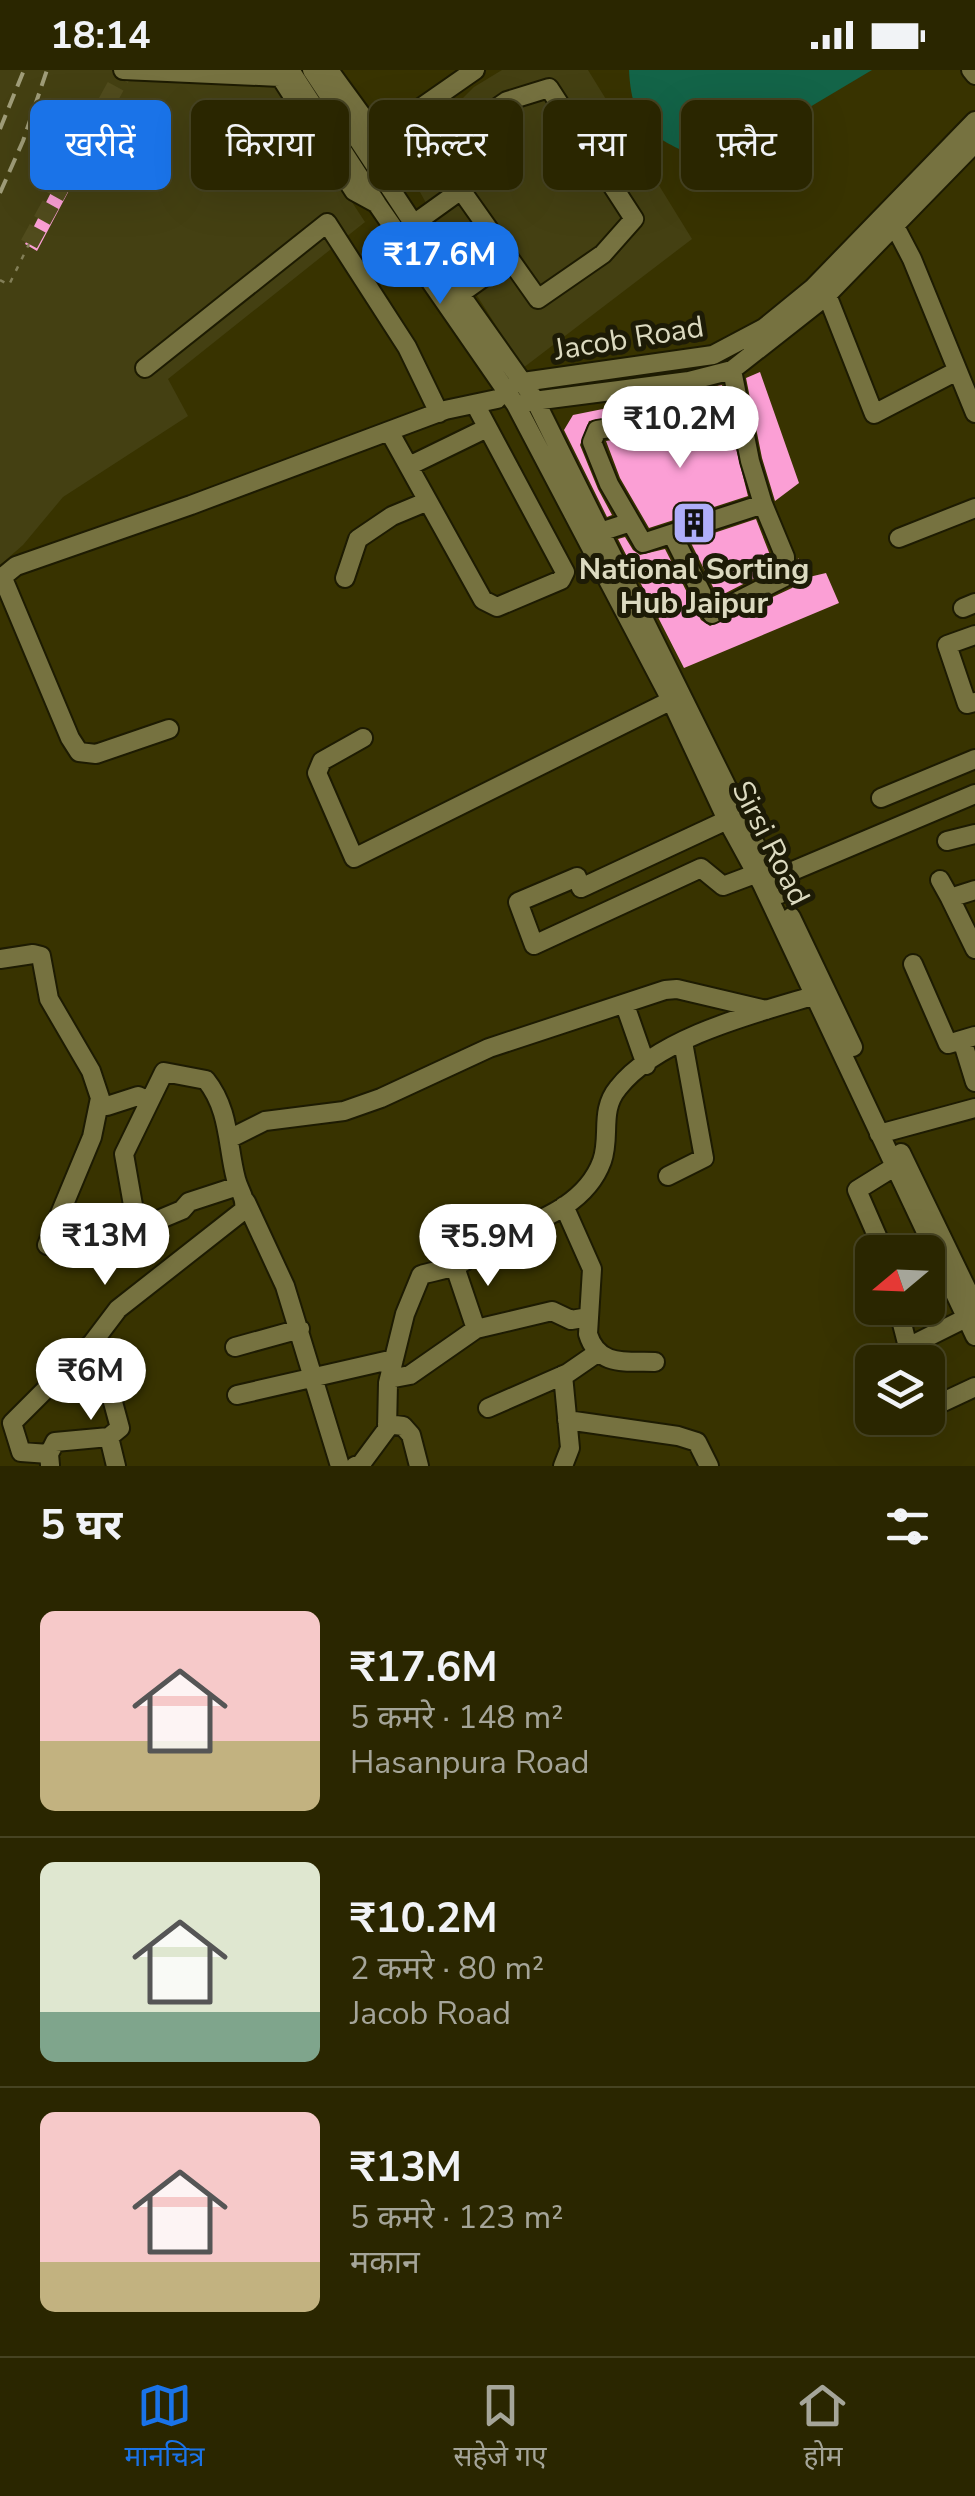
<!DOCTYPE html>
<html lang="hi">
<meta charset="utf-8">
<style>
body{margin:0;font-family:"Nunito Sans","Noto Sans Devanagari",sans-serif;background:#322e0a;color:#f1f3f6;height:100vh;display:flex;flex-direction:column;font-size:38px;white-space:nowrap}
*{box-sizing:border-box;margin:0}
p{font-size:32px;color:#a5a599}
.icon{flex:none;width:55px;height:55px;fill:none;stroke:currentColor;stroke-width:2;stroke-linecap:round;stroke-linejoin:round}
.map{position:relative;height:1396px;overflow:hidden}
.details{display:flex;flex-direction:column;background:#2a2600;flex:1}
.details>*{flex:none}
.guide{position:absolute;left:30px;top:30px;width:915px;height:90px;display:flex;gap:20px}
.needle{width:65px;rotate:251deg}
.tools{position:absolute;left:855px;top:1165px;display:grid;gap:20px}
.tools a{display:grid;place-items:center;width:90px;height:90px;border-radius:15px;background:#2a2600;box-shadow:0 10px 40px #0002,0 0 0 2px #464322;font-size:50px}
.price{position:absolute;translate:-50% -85px;padding:0 22px;border-radius:35px;background:#fff;color:#222;font-size:32px;line-height:65px;filter:drop-shadow(0 2px 5px #0008)}
.price::after{content:'';position:absolute;left:50%;top:60px;width:30px;height:22px;margin-left:-15px;background:inherit;clip-path:polygon(0 0,100% 0,50% 100%)}
.price.current{background:#1a73e8;color:#fff}
ul{padding:0;list-style:none}
li{display:flex;align-items:center;gap:30px;height:250px;padding:0 40px}
li+li{border-top:2px solid #464322}
li span{display:grid;place-items:center;flex:none;width:280px;height:200px;border-radius:15px;color:#555}
li>.icon{margin-inline-start:auto}
span .icon{width:120px;height:120px;fill:#fffc;stroke-width:1}
li b{font-size:42px}
h2{display:flex;justify-content:space-between;align-items:center;height:120px;padding:0 40px;font-size:42px}
.chip{padding:0 35px;border-radius:15px;background:#2a2600;box-shadow:0 10px 40px #0002,0 0 0 2px #464322;font-size:35px;line-height:90px}
.chip.current{background:#1a73e8;color:#fff}
.status{display:flex;justify-content:space-between;align-items:center;height:70px;padding:0 50px;background:#2a2600;direction:ltr}
.status svg{height:28px;fill:currentColor}
.tab-bar{display:flex;justify-content:space-around;align-items:center;height:140px;border-top:2px solid #464322;background:#2a2600;font-size:28px;color:#a5a599}
.tab-bar a{display:grid;justify-items:center;gap:5px}
.tab-bar .current{color:#1a73e8}
.map>svg:first-child{display:block}
.built{fill:#444012}
.green{fill:#136448}
.building{fill:#fb9fd5}
.lines{fill:none;stroke-linecap:round;stroke-linejoin:round}
.minor-tunnel{stroke:#514c1d;stroke-width:18;stroke-dasharray:18 9;stroke-linecap:butt}
.minor-casing{stroke:#1d1b02;stroke-width:22}
.path{stroke:#827e57;stroke-width:2.5;stroke-dasharray:5 8;stroke-linecap:butt}
.minor{stroke:#767240;stroke-width:18}
.rail{stroke:#9f9c78;stroke-width:4;stroke-dasharray:15 8;stroke-linecap:butt}
.labels{text-anchor:middle;stroke-width:10;stroke-linejoin:round;paint-order:stroke}
.street-label{font-size:30px;fill:#dcdac0;stroke:#1d1b06}
.poi-label{font-size:30px;font-weight:bold;fill:#dcdac0;stroke:#1d1b06}
</style>
<div class="status"><b>18:14</b><svg viewBox="0 0 49 12"><path d="M0 12V9h3v3zM5 12V6h3v6zM10 12V3h3v9zM15 12V0h3v12zM26 1h20v11H26zM47 4h2v5h-2z"/></svg></div>
<div class="map">
<svg width="975" height="1396" viewBox="0 0 975 1396">
<rect width="100%" height="100%" fill="#383300"/>
<path class="built" d="M0,0H266L365,152L168,309L188,346L63,427L23,475L0,495Z
M502,0H588L692,169L523,298L474,221L402,89L474,17Z"/>
<path class="green" d="M629,0H872L714,94C661,71 632,65 629,0Z"/>
<path class="building" d="M87,51L101,60L37,181L25,174Z
M760,302L799,413L775,431L762,388L746,308Z
M722,315L724,326L589,351L580,375L598,419L612,445L607,447L564,360L573,345Z
M729,351L748,426L649,458L620,408L606,371Z
M756,449L772,490V499L718,527L690,471Z
M625,467L633,480L640,485L665,479L701,550L710,556L792,518L797,508L798,488L809,507L826,503L839,533L684,598L618,469Z"/>
<g class="lines">
<path class="minor-tunnel" d="M29,174L124,1"/>
<defs>
<path id="minor" d="M123,0L280,7
M276,0L354,121L376,133
M290,0L377,134L516,335L671,630L727,750L762,814L975,1266
M312,0L460,224L535,330L780,824
M329,0C350,31 392,79 397,115
M971,0L975,5
M376,69L475,0
M399,78L421,70L439,78
M889,145L912,189L975,343
M415,153L461,120L538,229L603,184L634,149L549,18L507,31L439,78L461,120
M818,222L829,230L874,344L957,301
M460,224L508,190
M145,298L327,153L407,277L439,343
M516,313L713,285L764,258L813,218L975,51
M526,332L689,311L732,300L825,227L975,73
M389,361L483,530L497,537L561,510L565,502L475,334
M409,396L487,358
M631,452L643,473L763,434L750,391L732,300
M600,462L631,452L609,414L592,372L597,360L741,336
M672,464L712,544L785,507V487L763,434
M899,468L975,438
M2,506L70,668L79,682L96,684L169,659
M345,508L358,469L392,446L428,431
M0,509L16,496L191,435L445,340L497,329
M963,538L975,533
M975,565L947,575L967,634L975,632
M363,668L322,691L317,703L354,788L678,627
M881,728L975,689
M727,750L581,818L577,807L518,832L534,875L701,798L723,816L755,804
M947,771L975,764
M940,810L950,828
M762,814L975,724
M975,820L950,828L975,879
M791,847L853,977
M0,889L33,884L41,886L49,929L91,1001L100,1028L92,1067L47,1175
M913,894L948,974L975,966
M625,935L646,995
M962,970L975,1012
M107,1036L138,1026L149,1031
M879,1064L975,1038
M231,1068L265,1051L344,1041L381,1028L489,978L665,920L677,919L766,940
M901,1083L975,1236
M668,1106L704,1088L683,972
M246,1132L285,1216L340,1396
M564,1136L592,1199L588,1264C598,1297 626,1291 655,1292
M91,1175L151,1153L182,1140L189,1132L238,1116
M884,1182L857,1120L894,1097
M454,1194L476,1259
M898,1238L908,1277L966,1248
M235,1277L300,1259
M104,1299L120,1358L109,1367L116,1396
M563,1305L570,1378L563,1396
M389,1309L410,1305L476,1259L552,1241L571,1250L589,1247
M237,1325L394,1289
M488,1338L568,1303L597,1283
M928,1339L975,1317
M567,1350L678,1366L697,1372L709,1396
M387,1354L403,1356L411,1365L419,1396
M49,1384L21,1382L12,1353L93,1272L118,1239L244,1140C246,1127 239,1121 236,1109C227,1075 230,1040 206,1010L164,1002L124,1084L137,1158
M50,1395L49,1384L55,1372L109,1367
M355,1396L361,1394L387,1359L388,1313L405,1244L421,1205C434,1201 453,1199 465,1191C471,1187 473,1180 481,1176C524,1155 584,1141 602,1091C611,1066 599,1041 618,1018C658,967 756,943 816,925"/>
</defs>
<use href="#minor" class="minor-casing"/>
<path class="path" d="M0,210L9,215L29,174"/>
<use href="#minor" class="minor"/>
<path class="rail" d="M0,59L24,0
M0,123L23,71L47,0"/>
</g>
<defs>
<symbol id="building-square" viewBox="-11 -11 22 22"><rect x="-9" y="-9" width="18" height="18" rx="4" fill="#afaefa" stroke="#1d1b06"/><path d="M-4-6H4V6H1V3H-1V6H-4ZM-2.5-4.3h1.7v1.8h-1.7ZM.8-4.3h1.7v1.8H.8ZM-2.5-1h1.7V.8h-1.7ZM.8-1h1.7V.8H.8Z" fill="#111"/></symbol>
</defs>
<g fill-rule="evenodd">
<use href="#building-square" x="669" y="428" width="50" height="50"/>
</g>
<g class="labels">
<g class="street-label">
<text transform="translate(629 268) rotate(-9)" y="10">Jacob Road</text>
<text transform="translate(771 773) rotate(63)" y="10">Sirsi Road</text>
</g>
<g class="poi-label">
<text x="694" y="509">National Sorting<tspan x="694" dy="34">Hub Jaipur</tspan></text>
</g>
</g>
</svg>
<div class="tools">
<a><svg class="needle" viewBox="-14 -14 28 28"><path d="M0-13l5 13h-10z" fill="#e53935"/><path d="M0 13l5-13h-10z" fill="#a5a599"/></svg></a>
<a><svg class="icon" aria-label="layers" viewBox="0 0 24 24"><path d="M12 4l9 5-9 5-9-5zM3 14l9 5 9-5"/></svg></a>
</div>
<b class="price current" style="left:440px;top:237px">₹17.6M</b>
<b class="price" style="left:680px;top:401px">₹10.2M</b>
<b class="price" style="left:105px;top:1218px">₹13M</b>
<b class="price" style="left:488px;top:1219px">₹5.9M</b>
<b class="price" style="left:91px;top:1353px">₹6M</b>
<div class="guide">
<a class="chip current">खरीदें</a>
<a class="chip">किराया</a>
<a class="chip">फ़िल्टर</a>
<a class="chip">नया</a>
<a class="chip">फ़्लैट</a>
</div>
</div>
<section class="details">
<h2>5 घर<svg class="icon" aria-label="filters" viewBox="0 0 24 24"><path d="M4 7h16M4 17h16"/><circle cx="9" cy="7" r="2"/><circle cx="15" cy="17" r="2"/></svg></h2>
<ul>
<li><span style="background:linear-gradient(#f6c9c9 65%,#c2b280 0)"><svg class="icon" aria-label="home" viewBox="0 0 24 24"><path d="M3 11l9-7 9 7M6 9v11h12V9"/></svg></span><div><b>₹17.6M</b><p>5 कमरे · 148 m²</p><p>Hasanpura Road</p></div></li>
<li><span style="background:linear-gradient(#dfe7d0 75%,#7fa58c 0)"><svg class="icon" aria-label="home" viewBox="0 0 24 24"><path d="M3 11l9-7 9 7M6 9v11h12V9"/></svg></span><div><b>₹10.2M</b><p>2 कमरे · 80 m²</p><p>Jacob Road</p></div></li>
<li><span style="background:linear-gradient(#f6c9c9 75%,#c2b280 0)"><svg class="icon" aria-label="home" viewBox="0 0 24 24"><path d="M3 11l9-7 9 7M6 9v11h12V9"/></svg></span><div><b>₹13M</b><p>5 कमरे · 123 m²</p><p>मकान</p></div></li>
</ul>
</section>
<nav class="tab-bar">
<a class="current"><svg class="icon" aria-label="map" viewBox="0 0 24 24"><path d="M3 6l6-2 6 2 6-2v14l-6 2-6-2-6 2zM9 4v14M15 6v14"/></svg>मानचित्र</a>
<a><svg class="icon" aria-label="saved" viewBox="0 0 24 24"><path d="M7 4h10v16l-5-4-5 4z"/></svg>सहेजे गए</a>
<a><svg class="icon" aria-label="home" viewBox="0 0 24 24"><path d="M3 11l9-7 9 7M6 9v11h12V9"/></svg>होम</a>
</nav>
